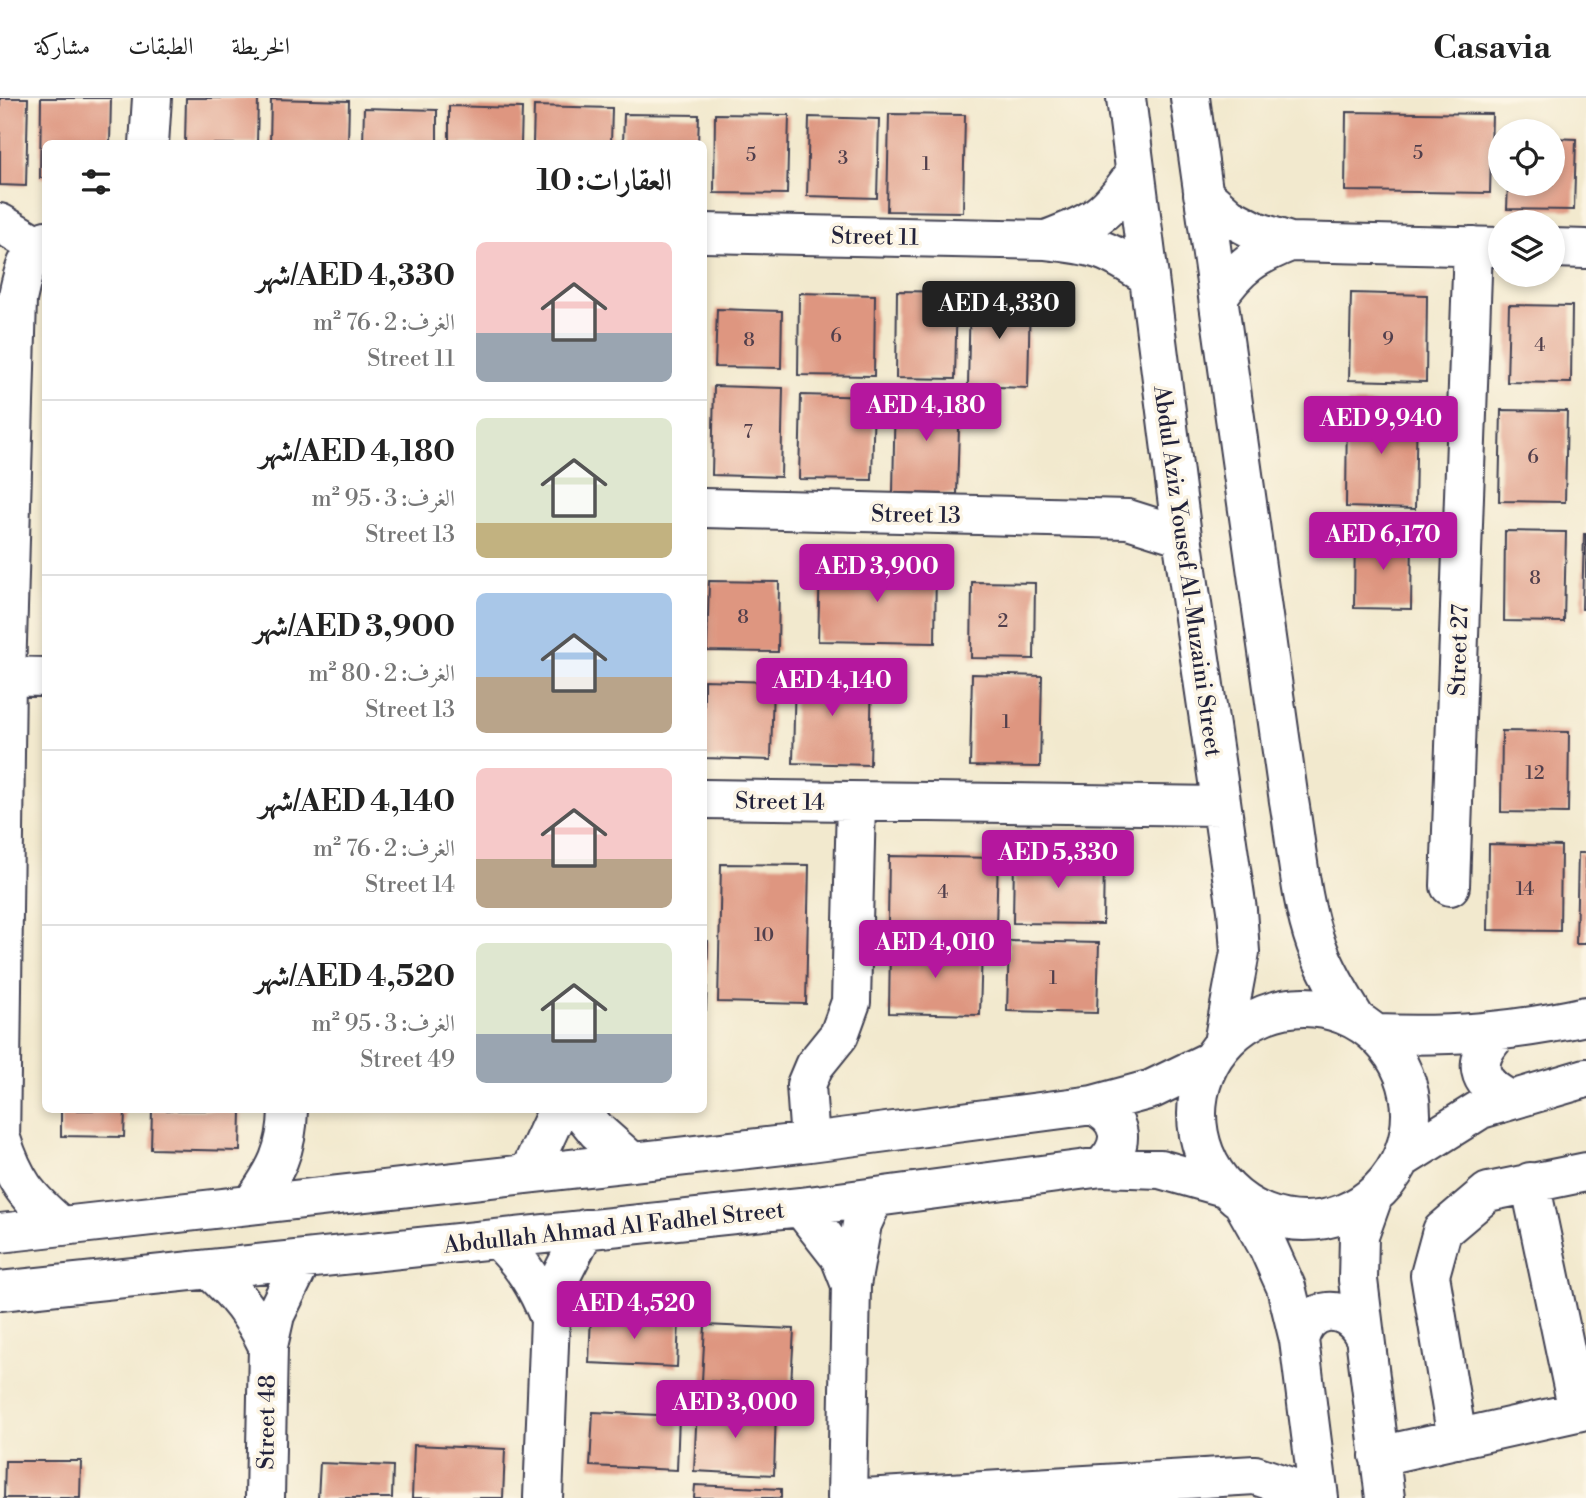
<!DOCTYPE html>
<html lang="ar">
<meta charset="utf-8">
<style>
body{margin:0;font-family:"Libre Bodoni",Amiri,serif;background:#f2f2f2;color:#222;direction:rtl;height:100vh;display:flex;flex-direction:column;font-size:26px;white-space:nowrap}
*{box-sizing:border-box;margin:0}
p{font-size:23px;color:#767676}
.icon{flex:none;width:38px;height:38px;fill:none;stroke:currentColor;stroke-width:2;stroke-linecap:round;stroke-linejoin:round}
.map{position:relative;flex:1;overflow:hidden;direction:ltr}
.panel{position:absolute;left:42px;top:42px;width:665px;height:973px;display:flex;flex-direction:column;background:#fff;border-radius:10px;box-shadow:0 4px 10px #0003;direction:rtl}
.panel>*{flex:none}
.tools{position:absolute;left:1488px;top:21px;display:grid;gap:14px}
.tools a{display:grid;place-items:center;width:77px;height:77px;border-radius:50%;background:#fff;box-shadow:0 4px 10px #0003;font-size:35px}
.price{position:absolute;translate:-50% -60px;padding:0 16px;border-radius:7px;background:#b5179e;color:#fff;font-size:23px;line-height:46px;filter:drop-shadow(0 2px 4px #0008)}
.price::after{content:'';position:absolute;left:50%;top:42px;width:21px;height:16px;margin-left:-10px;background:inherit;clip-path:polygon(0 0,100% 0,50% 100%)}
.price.selected{background:#222;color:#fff}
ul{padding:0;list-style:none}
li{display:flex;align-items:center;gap:21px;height:175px;padding:0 35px}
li+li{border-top:2px solid #e0e0e0}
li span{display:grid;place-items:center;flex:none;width:196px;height:140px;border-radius:10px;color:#555}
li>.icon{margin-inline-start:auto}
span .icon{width:84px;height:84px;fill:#fffc;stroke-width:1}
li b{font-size:30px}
h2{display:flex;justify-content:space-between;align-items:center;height:84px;padding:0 35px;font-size:30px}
header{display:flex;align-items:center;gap:42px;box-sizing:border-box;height:98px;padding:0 35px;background:#fff;border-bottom:2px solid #e0e0e0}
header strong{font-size:33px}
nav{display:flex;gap:38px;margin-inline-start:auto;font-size:24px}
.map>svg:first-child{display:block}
.building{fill:#de9680}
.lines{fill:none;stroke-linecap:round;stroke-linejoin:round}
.minor-casing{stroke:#414051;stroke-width:42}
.minor{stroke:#fff;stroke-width:38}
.labels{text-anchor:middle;stroke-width:7;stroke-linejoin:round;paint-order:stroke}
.number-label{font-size:19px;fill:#513f4c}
.street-label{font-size:23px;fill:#22223b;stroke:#fcf5e5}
</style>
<header>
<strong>Casavia</strong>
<nav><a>الخريطة</a><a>الطبقات</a><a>مشاركة</a></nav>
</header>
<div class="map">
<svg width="1586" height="1400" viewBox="0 0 1586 1400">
<rect width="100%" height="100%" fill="#fcf5e5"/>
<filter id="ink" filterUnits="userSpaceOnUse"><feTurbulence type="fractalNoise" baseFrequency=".0143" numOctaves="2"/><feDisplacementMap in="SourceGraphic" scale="14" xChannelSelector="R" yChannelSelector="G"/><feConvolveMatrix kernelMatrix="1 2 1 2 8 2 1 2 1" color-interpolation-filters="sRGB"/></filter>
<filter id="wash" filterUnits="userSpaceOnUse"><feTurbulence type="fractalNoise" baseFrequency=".00686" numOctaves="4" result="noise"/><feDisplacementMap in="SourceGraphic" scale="28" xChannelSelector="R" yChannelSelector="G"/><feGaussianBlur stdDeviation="1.57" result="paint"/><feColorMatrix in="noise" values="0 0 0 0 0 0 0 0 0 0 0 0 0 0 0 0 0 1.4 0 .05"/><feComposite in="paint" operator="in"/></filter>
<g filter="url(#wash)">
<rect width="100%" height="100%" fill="#f2e9ce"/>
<g id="blocks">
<path class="building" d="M0,0H28L26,88L0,87Z
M41,0H111L110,46H46V80H40Z
M186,0H258L257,46H185Z
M271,1L349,3L348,46H270Z
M449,8L522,10L521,46H449Z
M534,8L612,10L611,46H533Z
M364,10L437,12V46H363Z
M1346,14L1492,16L1490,95L1345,93Z
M624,16L699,17L698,46H623Z
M715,16L789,17L787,96L714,95Z
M889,16L965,17L963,114L887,113Z
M809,19L879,21L877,100L807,98Z
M1552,40L1576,41L1574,112L1507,111L1508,86H1552Z
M897,193L957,194L955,281L896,280Z
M799,195L875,197L874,278L798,277Z
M1351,195L1427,197L1426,284L1349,282Z
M970,197L1030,198L1028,290L968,288Z
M1509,207L1572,208L1571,285L1507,284Z
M717,211L782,213L781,270L715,269Z
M714,288L783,290L781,379L712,377Z
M895,295L960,296L957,396L893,395Z
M801,297L874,299L872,382L799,381Z
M1347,305L1417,307L1415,411L1346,409Z
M1501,312L1567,313L1565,404L1499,403Z
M1505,433L1566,434L1564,524L1504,523Z
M1584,436H1586V511H1582Z
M1355,437H1412L1411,511L1354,510Z
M820,466L936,468L935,545L818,543Z
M709,483L779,484L778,554L707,553Z
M972,484L1035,485L1034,561L971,560Z
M795,572L872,574L870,667L793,665Z
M972,576L1042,578L1040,669L970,668Z
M704,582L773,584L771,662L704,660Z
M1502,633L1569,634L1568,715L1501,714Z
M1489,746L1561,748L1560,833L1488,832Z
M1578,755H1586V846H1576Z
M889,758L998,760L996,828L888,826Z
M1014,758L1104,759L1103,826L1013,825Z
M721,766L809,767L806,906L718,904Z
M704,843H708L706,912H704Z
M1009,843L1099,845L1097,915L1007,913Z
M890,847L982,849L980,917L889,915Z
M61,1012H125L124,1039L61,1038Z
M152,1012H241L240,1053L151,1051Z
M591,1217L679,1221L677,1269L589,1265Z
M705,1227L794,1231L791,1287L702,1283Z
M697,1307L776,1311L774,1377L694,1373Z
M593,1314L679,1318L677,1372L590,1368Z
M414,1347L505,1351L503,1400H412Z
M5,1363H81L80,1400H4Z
M320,1365L393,1368L392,1400H318Z
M695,1387L781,1391V1400H694Z"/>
</g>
</g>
<g filter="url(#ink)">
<use href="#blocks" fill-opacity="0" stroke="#414051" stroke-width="2"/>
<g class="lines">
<defs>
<path id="minor" d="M1126,0L1182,438L1237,812L1240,854L1223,945
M1190,0L1289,703C1297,749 1300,802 1316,846C1326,873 1341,897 1356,922
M149,46L152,0
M1203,96L1229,119L1256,133L1290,144L1500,149
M0,125L37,147
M704,135L1046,142C1096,147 1108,151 1149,179
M1046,142C1095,123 1105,119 1135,75
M1552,150L1586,151
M1218,199C1239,168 1255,158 1290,144
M704,410L1128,421L1182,438
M6,578L46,579
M704,701L1220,708
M1450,788L1473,148
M1197 1016a107 107 0 1 1 214 0a107 107 0 1 1-214 0Z
M1498,935C1471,963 1476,985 1510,1002
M1376,936C1450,939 1513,934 1586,918
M1093,1007C1123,1022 1126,1046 1102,1069
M580,1012L597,1033L632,1064
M1,1041C15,1084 27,1099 61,1128
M810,1044L806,987L814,968L839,937L851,904L856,705
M0,1048L6,578L17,202C22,180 26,155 46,142
M1403,1060L1481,1011L1586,980
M529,1075L558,1012
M1530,1084L1578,1313
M1373,1099L1359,1138L1358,1182L1385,1400
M1243,1105L1268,1149L1286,1189L1299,1242L1319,1400
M252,1106C276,1073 287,1053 288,1012
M801,1109L840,1159L851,1187
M0,1135L810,1044L1093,1007L1152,991L1210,963
M498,1141C523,1166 537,1188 550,1221
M210,1172C236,1195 253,1217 268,1248
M0,1193L801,1109L1102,1069L1160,1071L1224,1089
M1299,1242C1308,1207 1346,1204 1363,1236
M1457,1341L1430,1177L1442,1133L1488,1094L1586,1074
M1379,1358L1586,1312
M265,1400L268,1248L275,1217L302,1162
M543,1400L550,1221L558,1184L585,1131
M847,1400L851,1187L862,1126L874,1100
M864,1400L1255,1377L1293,1390L1309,1400"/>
</defs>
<use href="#minor" class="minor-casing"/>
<use href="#minor" class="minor"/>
</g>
</g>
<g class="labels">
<g class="number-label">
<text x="1418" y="61">5</text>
<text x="751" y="63">5</text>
<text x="843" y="66">3</text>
<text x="926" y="72">1</text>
<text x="836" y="244">6</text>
<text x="1388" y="247">9</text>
<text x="749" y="248">8</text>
<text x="1540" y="253">4</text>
<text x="748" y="340">7</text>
<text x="1533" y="365">6</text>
<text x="1535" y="486">8</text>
<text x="743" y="525">8</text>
<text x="1003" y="529">2</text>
<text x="1006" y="630">1</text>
<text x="1535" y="681">12</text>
<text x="1525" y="797">14</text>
<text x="943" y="800">4</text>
<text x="764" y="843">10</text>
<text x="1053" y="886">1</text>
</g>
<g class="street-label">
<text transform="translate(875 138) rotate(1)" y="8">Street 11</text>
<text transform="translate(916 416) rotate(1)" y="8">Street 13</text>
<text transform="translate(1188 473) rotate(82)" y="8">Abdul Aziz Yousef Al-Muzaini Street</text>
<text transform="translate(1458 552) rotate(-88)" y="8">Street 27</text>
<text transform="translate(780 703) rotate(1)" y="8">Street 14</text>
<text transform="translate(614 1129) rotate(-6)" y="8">Abdullah Ahmad Al Fadhel Street</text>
<text transform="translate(266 1324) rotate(-89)" y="8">Street 48</text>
</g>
</g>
</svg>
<div class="tools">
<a><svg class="icon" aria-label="locate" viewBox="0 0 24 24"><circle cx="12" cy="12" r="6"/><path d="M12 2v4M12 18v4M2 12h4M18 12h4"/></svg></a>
<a><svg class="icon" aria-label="layers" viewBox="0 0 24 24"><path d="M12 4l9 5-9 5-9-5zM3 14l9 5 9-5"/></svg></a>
</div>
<b class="price selected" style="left:999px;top:243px">AED 4,330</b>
<b class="price" style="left:926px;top:345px">AED 4,180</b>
<b class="price" style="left:1381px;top:358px">AED 9,940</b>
<b class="price" style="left:1383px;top:474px">AED 6,170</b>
<b class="price" style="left:877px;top:506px">AED 3,900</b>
<b class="price" style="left:832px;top:620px">AED 4,140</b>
<b class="price" style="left:1058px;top:792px">AED 5,330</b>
<b class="price" style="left:935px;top:882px">AED 4,010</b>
<b class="price" style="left:634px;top:1243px">AED 4,520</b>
<b class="price" style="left:735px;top:1342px">AED 3,000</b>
<section class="panel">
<h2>العقارات: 10<svg class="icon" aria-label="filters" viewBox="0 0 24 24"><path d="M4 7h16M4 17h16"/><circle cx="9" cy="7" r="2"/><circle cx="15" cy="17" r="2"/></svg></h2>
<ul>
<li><span style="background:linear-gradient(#f6c9c9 65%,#9aa5b1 0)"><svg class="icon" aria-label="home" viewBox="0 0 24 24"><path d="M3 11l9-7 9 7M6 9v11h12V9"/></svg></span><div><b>AED 4,330/شهر</b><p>الغرف: 2 · 76 m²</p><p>Street 11</p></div></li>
<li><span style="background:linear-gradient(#dfe7d0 75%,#c2b280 0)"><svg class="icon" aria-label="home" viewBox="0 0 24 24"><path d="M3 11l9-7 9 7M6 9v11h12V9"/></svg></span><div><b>AED 4,180/شهر</b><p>الغرف: 3 · 95 m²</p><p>Street 13</p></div></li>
<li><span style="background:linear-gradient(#a9c7e8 60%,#b9a48a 0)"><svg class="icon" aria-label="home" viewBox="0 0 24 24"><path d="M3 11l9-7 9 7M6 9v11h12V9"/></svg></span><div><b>AED 3,900/شهر</b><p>الغرف: 2 · 80 m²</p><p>Street 13</p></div></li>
<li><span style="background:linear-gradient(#f6c9c9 65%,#b9a48a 0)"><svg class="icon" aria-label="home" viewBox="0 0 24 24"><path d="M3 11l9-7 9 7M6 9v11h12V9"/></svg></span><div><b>AED 4,140/شهر</b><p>الغرف: 2 · 76 m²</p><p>Street 14</p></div></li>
<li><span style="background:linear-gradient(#dfe7d0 65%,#9aa5b1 0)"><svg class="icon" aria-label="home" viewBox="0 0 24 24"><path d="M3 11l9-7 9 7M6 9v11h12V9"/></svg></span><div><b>AED 4,520/شهر</b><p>الغرف: 3 · 95 m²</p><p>Street 49</p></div></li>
</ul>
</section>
</div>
